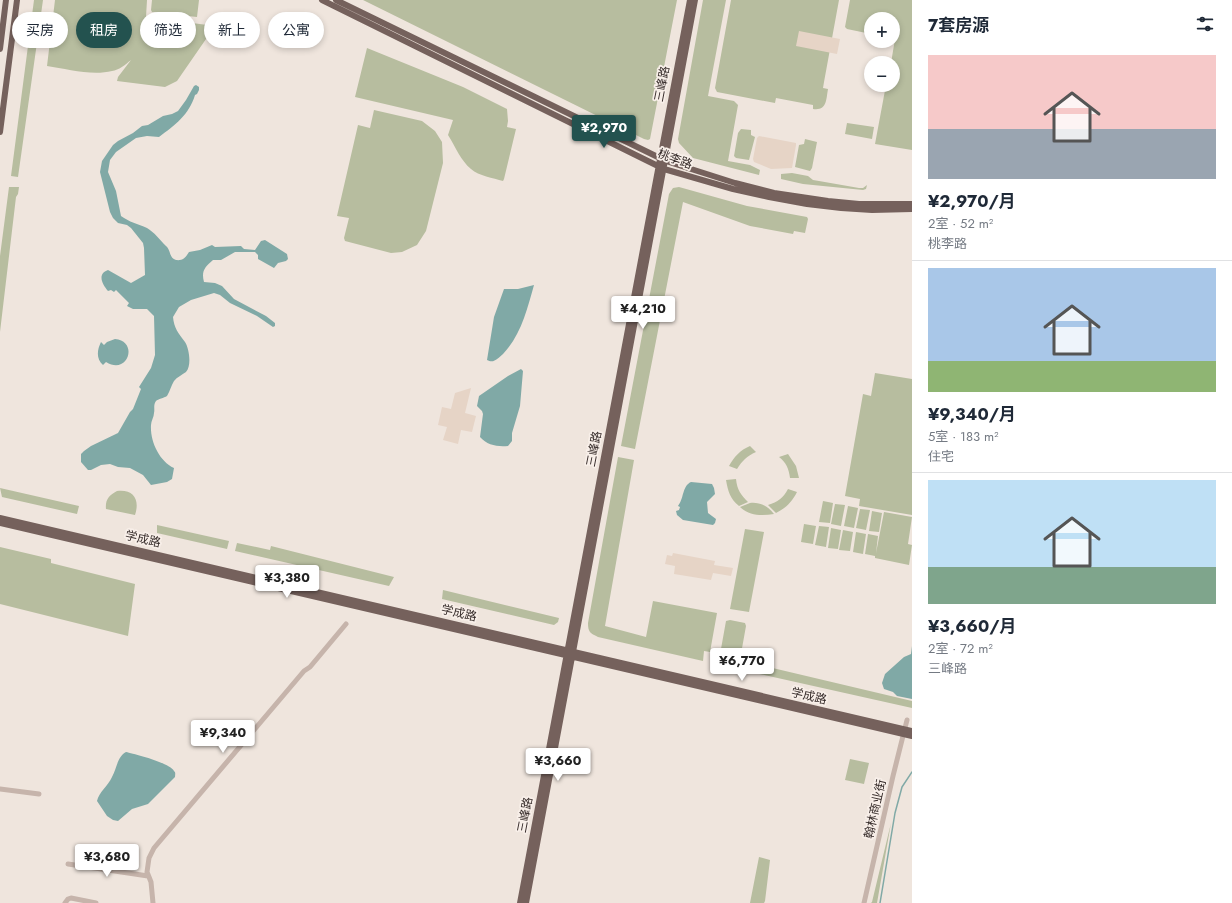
<!DOCTYPE html>
<html lang="zh">
<meta charset="utf-8">
<style>
body{margin:0;font-family:Jost,"Noto Sans SC",sans-serif;background:#f6f6f7;color:#1f2937;height:100vh;display:flex;flex-direction:column;font-size:15px;white-space:nowrap}
*{box-sizing:border-box;margin:0}
p{font-size:13px;color:#747a83}
.icon{flex:none;width:22px;height:22px;fill:none;stroke:currentColor;stroke-width:2;stroke-linecap:round;stroke-linejoin:round}
.map{position:relative;flex:1;overflow:hidden}
.side{display:flex;flex-direction:column;background:#fff;width:320px}
.side>*{flex:none}
.banner{position:absolute;left:12px;top:12px;width:380px;height:36px;display:flex;gap:8px}
.buttons{position:absolute;left:864px;top:12px;display:grid;gap:8px}
.buttons a{display:grid;place-items:center;width:36px;height:36px;border-radius:50%;background:#fff;box-shadow:0 2px 6px #0003;font-size:20px}
.price{position:absolute;translate:-50% -34px;padding:0 9px;border-radius:4px;background:#fff;color:#222;font-size:13px;line-height:26px;filter:drop-shadow(0 1px 2px #0008)}
.price::after{content:'';position:absolute;left:50%;top:24px;width:12px;height:9px;margin-left:-6px;background:inherit;clip-path:polygon(0 0,100% 0,50% 100%)}
.price.on{background:#23524f;color:#fff}
ul{padding:0;list-style:none}
li{display:grid;align-content:center;gap:8px;height:212px;padding:0 16px}
li+li{border-top:1px solid #e0e1e3}
li span{display:grid;place-items:center;height:124px;border-radius:0px;color:#555}
li>.icon{margin-inline-start:auto}
span .icon{width:72px;height:72px;fill:#fffc;stroke-width:1}
li b{font-size:17px}
h2{display:flex;justify-content:space-between;align-items:center;height:48px;padding:0 16px;font-size:17px}
.chip{padding:0 14px;border-radius:18px;background:#fff;box-shadow:0 2px 6px #0003;font-size:14px;line-height:36px}
.chip.on{background:#23524f;color:#fff}
main{display:flex;flex:1;min-height:0}
.map>svg:first-child{display:block}
.green{fill:#b7bd9f}
.plaza{fill:#e6d4c6}
.water{fill:#80a9a6}
.lines{fill:none;stroke-linecap:round;stroke-linejoin:round}
.stream{stroke:#80a9a6;stroke-width:1.5}
.minor{stroke:#c6b4ab;stroke-width:5}
.major{stroke:#75615c;stroke-width:6}
.labels{text-anchor:middle;stroke-width:3.5;stroke-linejoin:round;paint-order:stroke}
.street-label{font-size:12px;fill:#352b29;stroke:#f8efe9}
</style>
<main>
<div class="map">
<svg width="912" height="903" viewBox="0 0 912 903">
<rect width="100%" height="100%" fill="#efe5dd"/>
<path class="green" d="M34,0H43L18,177L11,176Z
M55,0H147L146,17L215,26L177,81L165,87L117,81L118,77L131,60C125,65 119,70 112,71C92,76 67,69 47,66Z
M152,0H199L197,17L152,12L151,10Z
M363,0H677L650,139L648,140L644,139Z
M703,0H726L708,96L734,101L738,105L728,161L750,165L760,170L759,175L693,158L679,143L678,139Z
M731,0H839L824,82L823,88L828,89C826,100 827,111 813,109V105L776,98L775,103L717,92L715,88Z
M850,0H912V150L875,144L886,85H893V63H891L895,39L893,38V19H871V34L847,29L845,27Z
M367,48L463,87L507,109L508,121L507,127L516,129L504,179L503,181C493,178 479,176 471,169C461,161 455,146 448,135L453,120L355,97Z
M374,110L422,121L435,131L442,142L443,163L426,231L417,245L402,252L391,253L345,241L344,238L349,218L337,216L358,125L370,128Z
M847,123L874,127L872,139L845,134Z
M741,129L751,130V135L755,137L749,160L736,158L734,156L738,133Z
M805,139L817,142L812,168L810,171L795,167L799,145L804,144Z
M792,173L808,176L813,180L819,181L859,188H863L867,185L866,189L863,190L803,184L781,179V174Z
M9,187H19L18,194L16,197L0,332V256Z
M679,187L747,206L807,217L808,219L805,233L794,231L793,234L750,226L683,202L635,449L621,446L669,194L673,188Z
M875,373L912,379V515L859,506L860,499L845,496L863,394L871,396Z
M750,446L756,452C747,456 742,461 737,469L729,466C734,457 740,450 750,446Z
M788,454L796,466L799,478H790C789,469 786,462 779,457Z
M618,457L634,460L605,626L646,637L653,601L717,613L710,652L704,651L703,661L598,637C590,633 588,632 588,623Z
M736,479C737,490 741,495 748,502L739,506C730,499 728,491 726,480Z
M0,488L79,506L77,514L2,497Z
M788,489L797,492C792,502 786,508 776,513L768,505C778,502 783,498 788,489Z
M117,491C134,489 140,500 135,515L106,509C105,500 109,495 117,491Z
M823,501L833,503L830,523L819,522Z
M750,503C760,502 768,506 774,514C762,516 749,516 740,507Z
M835,504L845,505L841,526L831,524Z
M848,506L858,508L854,528L844,526Z
M860,509L870,510L866,530L856,528Z
M872,511L882,513L879,532L869,531Z
M884,512L912,517L908,544L912,545L909,565L875,558V556L865,554L868,534L878,536L876,553Z
M804,524L816,526L813,544L801,542Z
M157,525L229,541L227,549L157,533Z
M819,526L829,527L826,547L815,545Z
M831,528L841,530L838,549L828,548Z
M745,529L764,532L749,612L730,609Z
M843,530L853,532L850,551L839,550Z
M856,532L866,534L863,554L853,552Z
M237,543L270,550L271,546L394,577L389,586L235,551Z
M0,547L51,559V563L135,584L128,636L0,604Z
M443,590L559,618L558,622L554,625L442,599Z
M730,620L745,623L746,626L739,665L736,666L720,663L719,660L726,621Z
M756,664L912,701V708L755,673Z
M850,759L869,763L864,784L845,780Z
M891,823L877,903H871L872,902Z
M759,857L770,860L765,901L764,903H750Z"/>
<path class="plaza" d="M799,31L840,39L837,54L796,46Z
M759,136L796,143V145L792,168L771,169L754,162L753,159L757,138Z
M471,388L465,413L476,416L472,432L461,430L458,444L443,440L447,427L438,425L442,407L451,409L455,393Z
M673,553L715,561L714,565L733,568L731,576L713,573L711,580L674,574L675,566L665,564L667,555L672,556Z"/>
<path class="water" d="M196,85L199,87V90L197,94L195,95C189,115 175,125 159,137L147,136L136,138L116,152L110,160L108,172L116,191L121,216C129,222 138,224 147,228C154,232 160,240 166,246C171,250 169,258 176,260C183,261 186,257 189,252L200,250L212,245L215,247L241,246L244,249L255,250L261,241L265,240L287,254L288,259L286,261L278,263L274,268L258,259V255L255,252H235L221,260H213C205,267 201,271 204,282L215,283L222,286L234,299L266,316L275,323V326L273,327L257,316L230,303L220,295L214,293L191,300L179,307L173,317C174,328 178,333 185,342C189,348 192,365 186,372C182,375 177,377 174,381C171,386 170,391 167,396C164,398 158,399 156,401C153,405 155,409 154,413C154,417 151,421 151,425C150,441 159,461 174,468L172,479L167,482L151,485L143,475L130,468L118,467L110,464L101,465L91,470H88L81,462V454L84,451L91,446L118,433L130,412L133,409L141,389L139,387L151,368L155,355L154,316L147,309H133L127,306L129,303L116,290L114,292L111,290L108,291C102,284 97,274 108,270L131,283L145,275L144,248L143,243L131,228L127,225L118,223L113,218L110,212L100,172L102,161L113,145L118,141L133,133L142,126L148,125L163,116L172,114L178,111L186,100L194,86Z
M534,285C527,310 521,335 503,354C498,358 494,364 487,360L494,317L504,289H518Z
M115,339C139,341 128,376 106,362L103,365C96,359 97,350 101,342L104,345L107,342Z
M521,369L523,371L520,406L512,433V441L508,446C497,447 487,445 480,437L483,414L482,411L477,406L479,396L508,376Z
M691,482L712,484L714,488L715,494L707,502L708,513L716,519L715,523L713,525L683,520L677,515L676,511L679,510L680,507L678,506C684,499 682,486 691,482Z
M912,646V699L897,696L893,692L884,689L882,683L885,674L904,657L911,654Z
M126,752C135,754 170,763 174,771C176,773 175,774 175,777L148,804L132,809L118,821L113,820L107,816L97,801C99,792 108,786 112,777C117,768 117,757 126,752Z"/>
<g class="lines">
<path class="stream" d="M880,903L895,813L902,787L912,772"/>
<path class="minor" d="M0,789L39,794
M68,864L148,876
M65,903L68,899L71,898L96,903
M153,903L151,882L147,872L149,858L154,848L304,671L310,667L346,624
M864,903L893,776L907,720"/>
<path class="major" d="M322,0L664,169L733,189L769,197L807,204L841,208L872,210L912,209
M336,0L666,161L735,183L774,193L828,201L859,204H912
M0,49L6,0
M0,132L17,0
M0,518L912,731
M0,523L912,736
M520,903L690,0
M526,903L695,0"/>
</g>
<g class="labels">
<g class="street-label">
<text transform="translate(662 84) rotate(-79)" y="4">三峰路</text>
<text transform="translate(675 159) rotate(20)" y="4">桃李路</text>
<text transform="translate(594 449) rotate(-79)" y="4">三峰路</text>
<text transform="translate(143 539) rotate(13)" y="4">学成路</text>
<text transform="translate(459 613) rotate(13)" y="4">学成路</text>
<text transform="translate(809 696) rotate(13)" y="4">学成路</text>
<text transform="translate(875 809) rotate(-77)" y="4">翰林商业街</text>
<text transform="translate(525 815) rotate(-79)" y="4">三峰路</text>
</g>
</g>
</svg>
<div class="buttons">
<a>+</a>
<a>−</a>
</div>
<b class="price on" style="left:604px;top:149px">¥2,970</b>
<b class="price" style="left:643px;top:330px">¥4,210</b>
<b class="price" style="left:287px;top:599px">¥3,380</b>
<b class="price" style="left:742px;top:682px">¥6,770</b>
<b class="price" style="left:223px;top:754px">¥9,340</b>
<b class="price" style="left:558px;top:782px">¥3,660</b>
<b class="price" style="left:107px;top:878px">¥3,680</b>
<div class="banner">
<a class="chip">买房</a>
<a class="chip on">租房</a>
<a class="chip">筛选</a>
<a class="chip">新上</a>
<a class="chip">公寓</a>
</div>
</div>
<section class="side">
<h2>7套房源<svg class="icon" aria-label="filters" viewBox="0 0 24 24"><path d="M4 7h16M4 17h16"/><circle cx="9" cy="7" r="2"/><circle cx="15" cy="17" r="2"/></svg></h2>
<ul>
<li><span style="background:linear-gradient(#f6c9c9 60%,#9aa5b1 0)"><svg class="icon" aria-label="home" viewBox="0 0 24 24"><path d="M3 11l9-7 9 7M6 9v11h12V9"/></svg></span><div><b>¥2,970/月</b><p>2室 · 52 m²</p><p>桃李路</p></div></li>
<li><span style="background:linear-gradient(#a9c7e8 75%,#8fb573 0)"><svg class="icon" aria-label="home" viewBox="0 0 24 24"><path d="M3 11l9-7 9 7M6 9v11h12V9"/></svg></span><div><b>¥9,340/月</b><p>5室 · 183 m²</p><p>住宅</p></div></li>
<li><span style="background:linear-gradient(#bfe0f5 70%,#7fa58c 0)"><svg class="icon" aria-label="home" viewBox="0 0 24 24"><path d="M3 11l9-7 9 7M6 9v11h12V9"/></svg></span><div><b>¥3,660/月</b><p>2室 · 72 m²</p><p>三峰路</p></div></li>
</ul>
</section>
</main>
